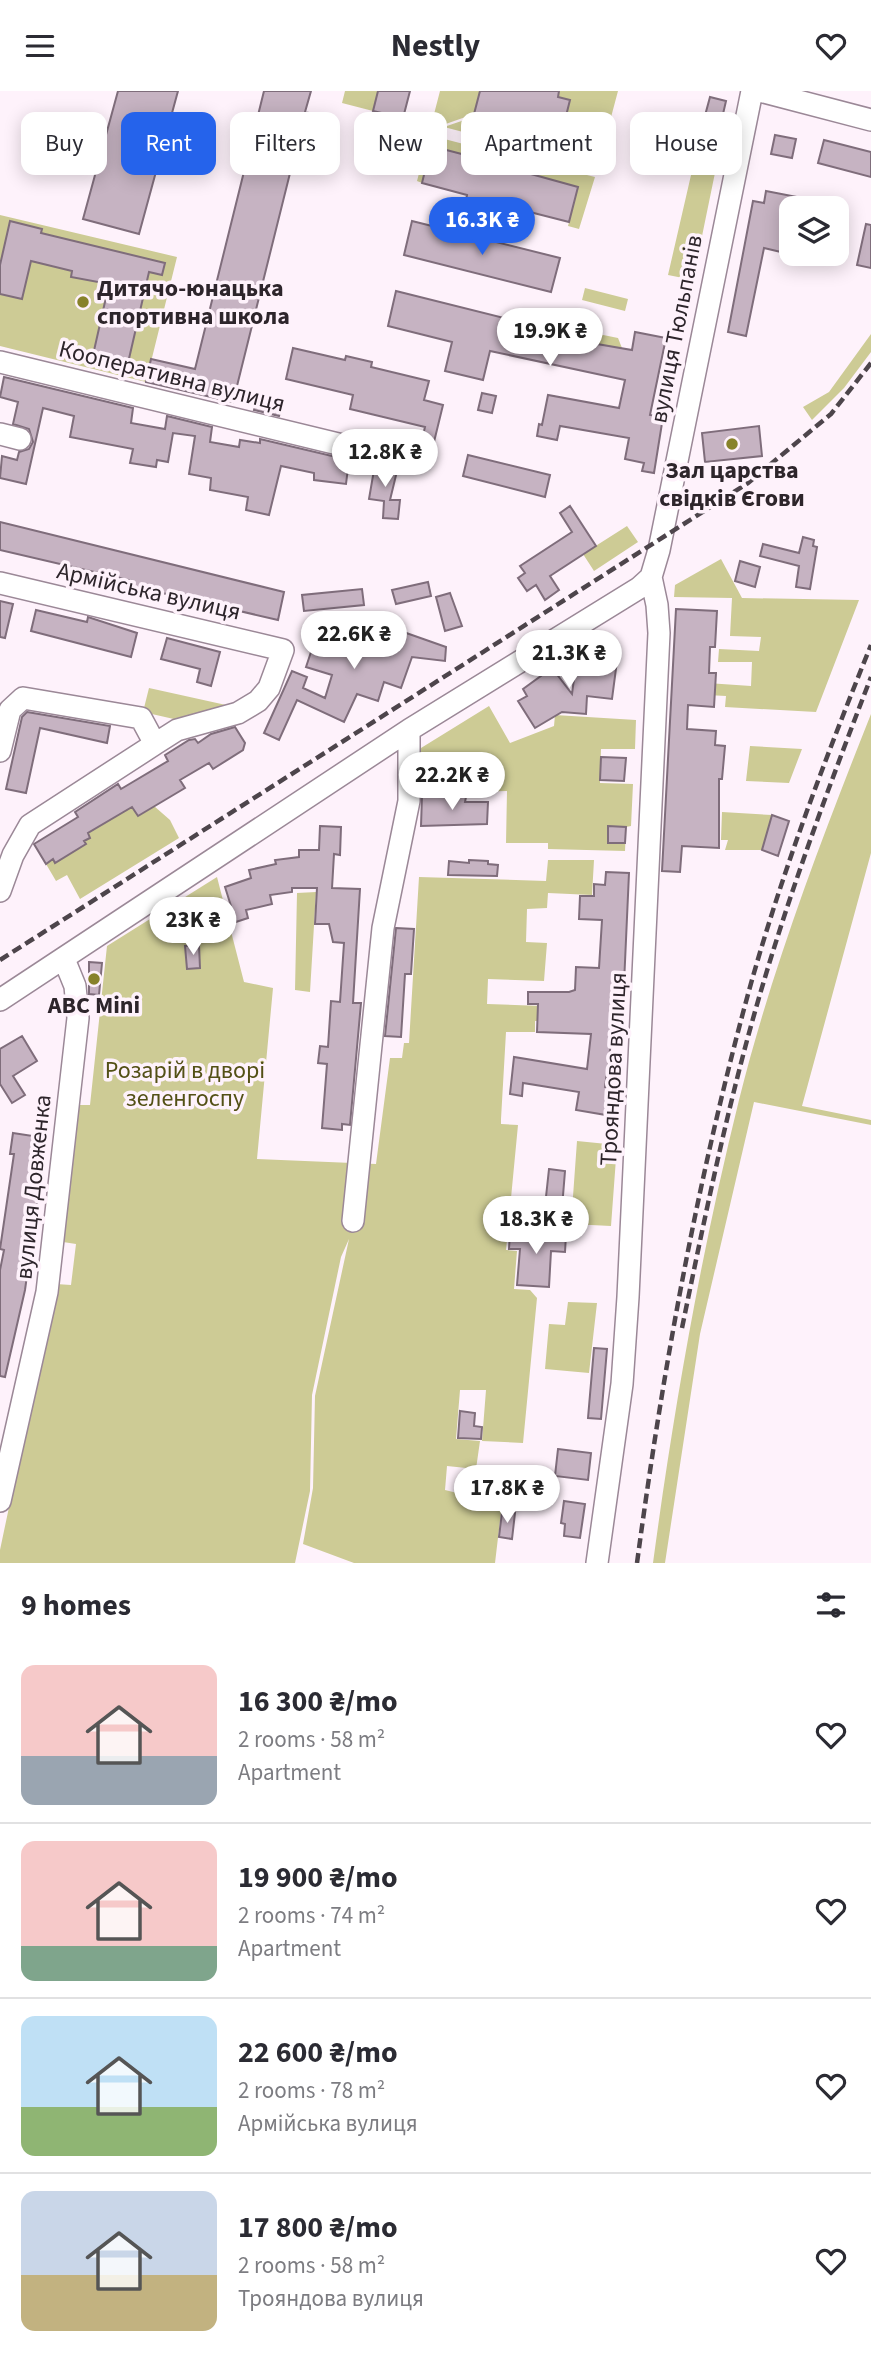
<!DOCTYPE html>
<meta charset="utf-8">
<style>
body{margin:0;font-family:"Source Sans 3",sans-serif;background:#f2f2f3;color:#2b2b33;height:100vh;display:flex;flex-direction:column;font-size:26px;white-space:nowrap}
*{box-sizing:border-box;margin:0}
p{font-size:23px;color:#7c7c81}
.icon{flex:none;width:38px;height:38px;fill:none;stroke:currentColor;stroke-width:2;stroke-linecap:round;stroke-linejoin:round}
.map{position:relative;height:1472px;overflow:hidden}
.details{display:flex;flex-direction:column;background:#fff;flex:1}
.details>*{flex:none}
.guide{position:absolute;left:21px;top:21px;width:830px;height:63px;display:flex;gap:14px}
.controls{position:absolute;left:779px;top:105px;display:grid;gap:14px}
.controls a{display:grid;place-items:center;width:70px;height:70px;border-radius:14px;background:#fff;box-shadow:0 4px 18px #0003;font-size:35px}
.price{position:absolute;translate:-50% -60px;padding:0 16px;border-radius:24px;background:#fff;color:#222;font-size:23px;line-height:46px;filter:drop-shadow(0 2px 4px #0008)}
.price::after{content:'';position:absolute;left:50%;top:42px;width:21px;height:16px;margin-left:-10px;background:inherit;clip-path:polygon(0 0,100% 0,50% 100%)}
.price.selected{background:#2563eb;color:#fff}
ul{padding:0;list-style:none}
li{display:flex;align-items:center;gap:21px;height:175px;padding:0 21px}
li+li{border-top:2px solid #e1e1e2}
li span{display:grid;place-items:center;flex:none;width:196px;height:140px;border-radius:14px;color:#555}
li>.icon{margin-inline-start:auto}
span .icon{width:84px;height:84px;fill:#fffc;stroke-width:1}
li b{font-size:30px}
h2{display:flex;justify-content:space-between;align-items:center;height:84px;padding:0 21px;font-size:30px}
.chip{padding:0 24px;border-radius:14px;background:#fff;box-shadow:0 4px 18px #0003;font-size:24px;line-height:63px}
.chip.selected{background:#2563eb;color:#fff}
header{display:flex;justify-content:space-between;align-items:center;height:91px;padding:0 21px;background:#fff;font-size:32px;font-weight:700}
.map>svg:first-child{display:block}
.green{fill:#cdcb95}
.building{fill:#c6b3c2;stroke:#7f6d7b;stroke-width:2}
.lines{fill:none;stroke-linecap:round;stroke-linejoin:round}
.minor-casing{stroke:#9b8897;stroke-width:24}
.minor{stroke:#fff;stroke-width:21}
.rail{stroke:#4d454b;stroke-width:4.5;stroke-dasharray:10 5;stroke-linecap:butt}
.poi-dot{fill:#87822a;stroke:#fef2fb;stroke-width:2.5}
.labels{text-anchor:middle;stroke-width:7;stroke-linejoin:round;paint-order:stroke}
.poi-label{font-size:24px;font-weight:bold;fill:#2d252b;stroke:#fef2fb}
.street-label{font-size:24px;fill:#2d252b;stroke:#fef2fb}
.park-label{font-size:24px;fill:#535016;stroke:#fef2fb}
</style>
<header><svg class="icon" aria-label="menu" viewBox="0 0 24 24"><path d="M4 6h16M4 12h16M4 18h16"/></svg>Nestly<svg class="icon" aria-label="heart" viewBox="0 0 24 24"><path d="M12 20l-8-8c-3-5 5-10 8-4 3-6 11-1 8 4z"/></svg></header>
<div class="map">
<svg width="871" height="1472" viewBox="0 0 871 1472">
<rect width="100%" height="100%" fill="#fef2fb"/>
<path class="green" d="M345,0H378L373,20L342,12Z
M440,0H480L474,23L440,35L435,33L433,27Z
M554,0H618L598,75L592,74L562,43L570,10L558,6L559,1Z
M479,24L505,30L506,25L512,26L505,52L444,36Z
M535,32L541,33L540,40L561,45L588,73L528,58Z
M703,32L724,38L693,189L668,184Z
M429,44L479,57L477,67L432,56L422,92L417,90Z
M535,71L595,86L579,138L568,135L578,96L531,83Z
M0,124L177,166L146,291L0,255Z
M585,197L628,208L625,220L582,209Z
M564,236L618,247L622,257L555,246Z
M871,243V261L844,297L812,329L803,316L829,301Z
M627,435L638,451L594,480L583,463Z
M721,468L742,507L859,509L816,621L725,616L726,605L707,604V592L751,595L752,571H718L719,558L759,560L761,546L730,545L732,507L674,506L675,494Z
M149,597L226,614L225,618L187,631L143,621Z
M489,615L510,652L554,635L555,624L636,629L635,658H601L600,692L633,693L631,735L626,736L625,760L548,758V752H506L507,700L420,702L421,657Z
M871,623V762L802,1015L871,1029V1034L754,1011L700,1243L665,1472H653C674,1316 701,1162 739,1009C772,877 821,749 871,623Z
M750,655L802,658L789,692L746,690Z
M130,713L138,725L154,715L170,729L179,747L80,808L67,784L56,790L46,773L53,768L56,771L85,753L84,750L90,746L86,739L96,738Z
M722,721L772,724L762,759H725L728,749H721Z
M548,769H594L592,804L548,802L547,817L527,818L526,851L547,852L544,890L488,888L487,913L542,915L541,930H535V941H506L501,1028V1033L518,1034L506,1159L517,1160L514,1198L530,1199L537,1207L523,1352L482,1350L486,1299H460L456,1348L480,1350L476,1378L447,1375L445,1399L502,1413L495,1472H354L303,1453L313,1397L315,1305L349,1148L341,1166L312,1304L310,1400L295,1472H0V1459L56,1193L71,1194L76,1153L63,1151L78,1014H90L107,855L217,786L244,891L273,897L257,1068L376,1073L390,967H402L404,952H409L419,786L546,790Z
M316,801L310,901L295,899L297,802Z
M577,1050L617,1054L611,1135L571,1133Z
M568,1211L597,1212L589,1282L545,1278L549,1233L565,1234Z"/>
<path class="building" d="M118,0H178L139,143L83,128Z
M264,0H311L305,21L331,28L328,41L302,34L233,311L146,291L151,268L195,278Z
M378,0H410L403,27L373,20Z
M480,0H559L558,6L570,9L561,45L540,40L541,34L506,25L505,30L474,23Z
M710,6L726,10L720,36L703,32Z
M775,44L796,48L792,67L771,63Z
M824,49L871,61V86L818,72Z
M431,55L477,67L478,62L533,77L531,83L578,96L569,131L522,119L521,124L466,109L467,104L422,92Z
M766,100L797,106L795,117H791L785,162L764,157L746,245L728,241L753,110L764,112Z
M10,130L42,138L41,142L165,172L162,184L149,181L128,272L93,264L109,193L71,186L72,180L31,170L22,208L0,203V174Z
M412,130L560,167L551,201L404,164Z
M866,133L871,134V177L857,174Z
M396,200L540,236L539,243L632,259L635,241L666,247L650,324L663,326L654,382L642,380L644,372L625,368L629,347L560,335L557,349L537,345L539,333L542,334L548,304L619,317L625,289L490,260L483,289L445,280L452,251L388,235Z
M293,257L345,269L346,265L372,271L371,276L429,290L424,309L443,314L433,355L421,352L425,336L350,318L353,304L286,288Z
M4,286L133,317L131,332L165,338L167,325L212,336L210,351L239,356L240,349L260,352V348L349,369L346,393L314,389V382L281,375L269,424L246,419L248,406L210,399L211,387L189,383L195,345L173,342L168,371L157,369L156,376L130,372L133,358L70,346L74,325L43,317L26,393L0,387L2,365L17,369L19,361L29,358L33,351L29,338L13,333L18,311L0,306Z
M482,302L496,305L492,322L478,319Z
M257,309L282,314L279,325L254,319Z
M759,335L762,365L705,371L702,342Z
M468,364L550,384L545,406L463,385Z
M378,371L398,376L390,409H400L398,428L383,427L384,410L369,408L375,373Z
M570,415L596,455L550,485L559,499L545,509L536,494L527,500L518,487L525,482L520,475L572,441L560,422Z
M0,431L284,501L278,529L132,495L133,490L0,459Z
M803,446L814,449L813,455L817,456L810,498L796,496L799,475L760,465L763,453L799,462Z
M740,470L760,476L755,496L735,490Z
M428,491L431,505L396,513L392,499Z
M362,498L364,514L304,520L302,504Z
M450,502L462,535L445,540L436,506Z
M0,510L13,513L5,547L0,546Z
M676,518L717,520L715,556H710L709,582H716L714,616L688,614L687,638L716,640L715,654L725,655L722,688H719V757L682,755L680,781L662,780Z
M36,519L87,531L88,526L137,542L131,566L31,540Z
M358,525L446,556L445,570L412,566L401,597L384,591L378,610L357,603L344,631L297,609L279,649L264,642L292,580L307,586L303,597L325,607L332,584L306,576L311,561L319,564L323,549L349,557Z
M167,547L220,561L211,595L197,591L200,578L161,568Z
M577,565L617,570L612,608L587,605L586,623L562,621L535,637L518,610L527,605L523,598L552,577L572,603Z
M27,621L110,635L107,652L40,637L26,702L6,698L22,626Z
M235,636L245,652L243,659L213,678L209,672L180,689L185,697L138,725L132,716L88,742L90,747L84,750L86,753L55,772L53,768L46,773L34,753L78,726L75,721L118,693L121,698L168,670L165,664L189,649L195,648L198,652L211,643Z
M601,666L626,667L624,690L600,689Z
M422,705L466,706L465,711H488L487,733L421,735Z
M772,724L789,730L778,765L762,759Z
M320,735L341,736L340,764L334,763L332,797L360,798L353,912H361L350,1034L342,1033V1039L322,1037L327,973L318,972L320,955L328,956L331,910L340,911L344,852L333,851L329,833H315L317,797H292V801L270,804L272,813L246,819L248,827L236,831L225,796L251,787L249,779L276,773L275,769L299,766V759H319Z
M608,735L626,736L625,752H608Z
M469,769L488,770V773L498,774L497,785L448,784L449,770L469,772Z
M606,781L629,782L624,893H613L612,927L623,928L622,945L612,944L605,996L610,997L606,1024L576,1019L579,1001L523,992L522,1005L510,1003L514,966L587,978L591,943L537,941L538,913H528V901H569L575,899L576,876L599,877L602,829L579,828L580,805H594V793L605,794Z
M396,837L414,838L411,883H405L401,946L385,945Z
M199,854L200,877L187,878L185,855Z
M89,871L102,872L99,904L89,903Z
M22,945L37,970L13,985L25,1004L12,1012L0,993V958Z
M13,1042L46,1047L25,1199L5,1286L0,1285V1179L4,1159L0,1158L14,1063H10Z
M549,1078L565,1080L562,1117L545,1115Z
M510,1141L566,1144L565,1161L551,1160L549,1196L517,1194L520,1158H509Z
M594,1257L607,1258L601,1328L588,1327Z
M460,1320L475,1322L474,1335L482,1336L481,1348L458,1347Z
M558,1358L591,1362L588,1389L555,1385Z
M564,1410L585,1413L580,1447L564,1445L565,1433L561,1432Z
M502,1421L515,1422L512,1448L499,1446Z"/>
<g class="lines">
<defs>
<path id="minor" d="M760,0L871,29
M0,271L371,361
M0,343L20,348
M0,492L283,559L269,597L258,610L238,622L177,639L155,653
M0,660L10,619L23,607L141,627L155,653L30,734L13,764L0,800
M0,909L409,639L639,497L651,486L659,459L752,0
M353,1130L383,837L409,710V639
M0,1410L47,1201L78,927L75,895L64,868
M597,1472L622,1293L628,1206L659,542L657,514L651,486"/>
</defs>
<use href="#minor" class="minor-casing"/>
<use href="#minor" class="minor"/>
<path class="rail" d="M0,869L748,392L831,323L871,272
M682,1237C704,1130 726,1022 756,917C788,805 829,695 871,586
M637,1472C662,1285 695,1101 744,918C777,794 823,673 871,554"/>
</g>
<g class="poi-dot">
<circle cx="83" cy="211" r="7"/>
<circle cx="732" cy="353" r="7"/>
<circle cx="94" cy="888" r="7"/>
</g>
<g class="labels">
<g class="poi-label">
<text x="97" y="205" text-anchor="start">Дитячо-юнацька<tspan x="97" dy="28">спортивна школа</tspan></text>
<text x="732" y="387">Зал царства<tspan x="732" dy="28">свідків Єгови</tspan></text>
<text x="94" y="922">ABC Mini</text>
</g>
<g class="street-label">
<text transform="translate(676 238) rotate(-79)" y="8">вулиця Тюльпанів</text>
<text transform="translate(172 285) rotate(14)" y="8">Кооперативна вулиця</text>
<text transform="translate(149 500) rotate(13)" y="8">Армійська вулиця</text>
<text transform="translate(613 978) rotate(-87)" y="8">Трояндова вулиця</text>
<text transform="translate(33 1096) rotate(-84)" y="8">вулиця Довженка</text>
</g>
<g class="park-label">
<text x="185" y="987">Розарій в дворі<tspan x="185" dy="28">зеленгоспу</tspan></text>
</g>
</g>
</svg>
<div class="controls">
<a><svg class="icon" aria-label="layers" viewBox="0 0 24 24"><path d="M12 4l9 5-9 5-9-5zM3 14l9 5 9-5"/></svg></a>
</div>
<b class="price selected" style="left:482px;top:166px">16.3K ₴</b>
<b class="price" style="left:550px;top:277px">19.9K ₴</b>
<b class="price" style="left:385px;top:398px">12.8K ₴</b>
<b class="price" style="left:354px;top:580px">22.6K ₴</b>
<b class="price" style="left:569px;top:599px">21.3K ₴</b>
<b class="price" style="left:452px;top:721px">22.2K ₴</b>
<b class="price" style="left:193px;top:866px">23K ₴</b>
<b class="price" style="left:536px;top:1165px">18.3K ₴</b>
<b class="price" style="left:507px;top:1434px">17.8K ₴</b>
<div class="guide">
<a class="chip">Buy</a>
<a class="chip selected">Rent</a>
<a class="chip">Filters</a>
<a class="chip">New</a>
<a class="chip">Apartment</a>
<a class="chip">House</a>
</div>
</div>
<section class="details">
<h2>9 homes<svg class="icon" aria-label="filters" viewBox="0 0 24 24"><path d="M4 7h16M4 17h16"/><circle cx="9" cy="7" r="2"/><circle cx="15" cy="17" r="2"/></svg></h2>
<ul>
<li><span style="background:linear-gradient(#f6c9c9 65%,#9aa5b1 0)"><svg class="icon" aria-label="home" viewBox="0 0 24 24"><path d="M3 11l9-7 9 7M6 9v11h12V9"/></svg></span><div><b>16 300 ₴/mo</b><p>2 rooms · 58 m²</p><p>Apartment</p></div><svg class="icon" aria-label="heart" viewBox="0 0 24 24"><path d="M12 20l-8-8c-3-5 5-10 8-4 3-6 11-1 8 4z"/></svg></li>
<li><span style="background:linear-gradient(#f6c9c9 75%,#7fa58c 0)"><svg class="icon" aria-label="home" viewBox="0 0 24 24"><path d="M3 11l9-7 9 7M6 9v11h12V9"/></svg></span><div><b>19 900 ₴/mo</b><p>2 rooms · 74 m²</p><p>Apartment</p></div><svg class="icon" aria-label="heart" viewBox="0 0 24 24"><path d="M12 20l-8-8c-3-5 5-10 8-4 3-6 11-1 8 4z"/></svg></li>
<li><span style="background:linear-gradient(#bfe0f5 65%,#8fb573 0)"><svg class="icon" aria-label="home" viewBox="0 0 24 24"><path d="M3 11l9-7 9 7M6 9v11h12V9"/></svg></span><div><b>22 600 ₴/mo</b><p>2 rooms · 78 m²</p><p>Армійська вулиця</p></div><svg class="icon" aria-label="heart" viewBox="0 0 24 24"><path d="M12 20l-8-8c-3-5 5-10 8-4 3-6 11-1 8 4z"/></svg></li>
<li><span style="background:linear-gradient(#c9d6e8 60%,#c2b280 0)"><svg class="icon" aria-label="home" viewBox="0 0 24 24"><path d="M3 11l9-7 9 7M6 9v11h12V9"/></svg></span><div><b>17 800 ₴/mo</b><p>2 rooms · 58 m²</p><p>Трояндова вулиця</p></div><svg class="icon" aria-label="heart" viewBox="0 0 24 24"><path d="M12 20l-8-8c-3-5 5-10 8-4 3-6 11-1 8 4z"/></svg></li>
</ul>
</section>
